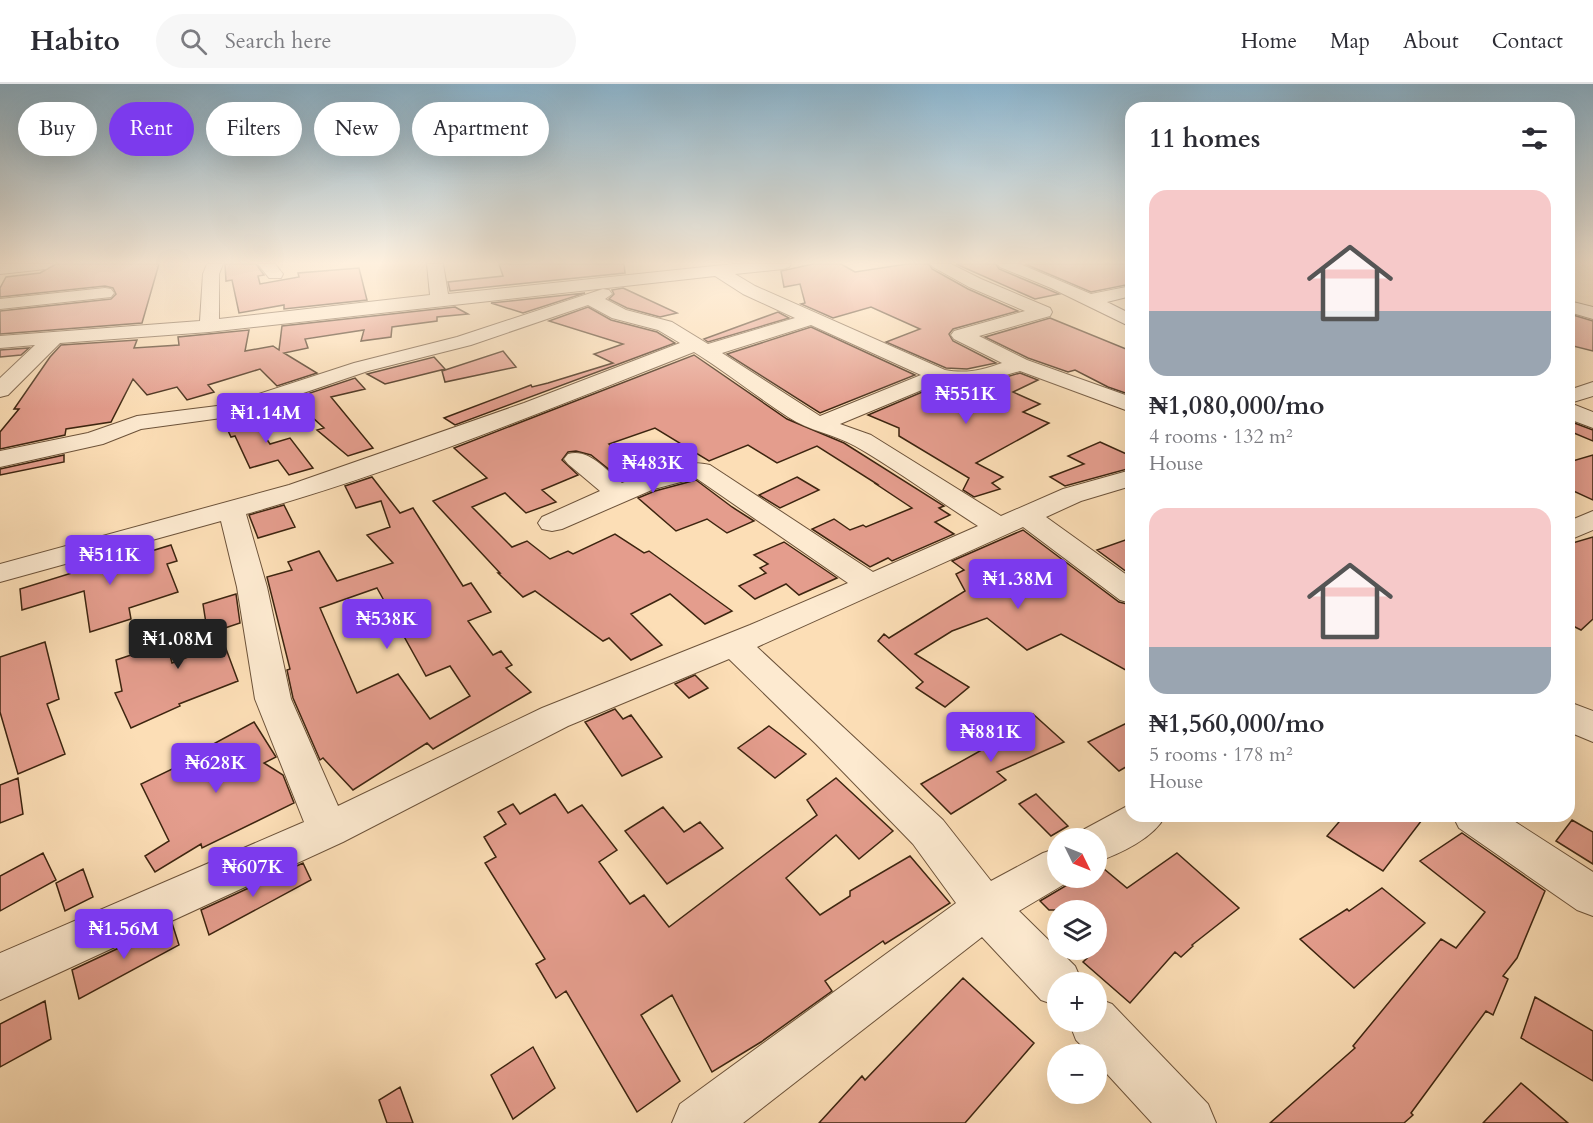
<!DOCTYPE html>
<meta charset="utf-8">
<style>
body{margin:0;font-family:Cardo,serif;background:#f7f7f7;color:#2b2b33;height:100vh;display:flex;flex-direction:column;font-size:22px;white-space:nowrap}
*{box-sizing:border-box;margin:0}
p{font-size:20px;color:#7c7c81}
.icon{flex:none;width:33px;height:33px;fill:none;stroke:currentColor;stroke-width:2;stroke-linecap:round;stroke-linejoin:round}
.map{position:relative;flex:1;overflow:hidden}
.panel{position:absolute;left:1125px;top:18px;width:450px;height:720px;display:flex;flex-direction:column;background:#fff;border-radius:18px;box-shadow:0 6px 24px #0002}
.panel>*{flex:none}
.hud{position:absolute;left:18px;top:18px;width:570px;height:54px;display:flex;gap:12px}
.needle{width:39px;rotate:133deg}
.buttons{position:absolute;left:1047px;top:744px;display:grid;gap:12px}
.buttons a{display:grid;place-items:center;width:60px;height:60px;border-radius:50%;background:#fff;box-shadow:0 6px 24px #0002;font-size:30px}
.price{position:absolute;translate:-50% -51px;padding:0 14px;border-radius:6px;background:#7c3aed;color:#fff;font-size:20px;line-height:39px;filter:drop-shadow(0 2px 3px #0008)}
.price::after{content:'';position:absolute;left:50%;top:36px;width:18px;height:14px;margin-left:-9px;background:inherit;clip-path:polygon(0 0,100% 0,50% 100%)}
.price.current{background:#222;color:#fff}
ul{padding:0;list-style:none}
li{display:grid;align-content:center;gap:12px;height:318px;padding:0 24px}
li span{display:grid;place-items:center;height:186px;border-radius:18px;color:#555}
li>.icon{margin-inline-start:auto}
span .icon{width:108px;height:108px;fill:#fffc;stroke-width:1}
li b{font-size:26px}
h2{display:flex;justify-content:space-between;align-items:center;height:72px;padding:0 24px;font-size:26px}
.chip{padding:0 21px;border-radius:27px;background:#fff;box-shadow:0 6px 24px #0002;font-size:21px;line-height:54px}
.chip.current{background:#7c3aed;color:#fff}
header{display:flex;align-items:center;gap:36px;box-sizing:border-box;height:84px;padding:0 30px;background:#fff;border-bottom:2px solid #e1e1e2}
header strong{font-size:28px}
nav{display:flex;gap:33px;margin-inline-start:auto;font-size:21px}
.search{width:420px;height:54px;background:#f7f7f7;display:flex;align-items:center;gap:15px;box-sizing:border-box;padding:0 21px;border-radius:33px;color:#7c7c81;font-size:22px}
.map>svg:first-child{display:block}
.building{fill:#e49d8d;stroke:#3d2510;stroke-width:1.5;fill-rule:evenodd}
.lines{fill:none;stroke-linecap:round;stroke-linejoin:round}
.minor-casing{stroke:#6d533a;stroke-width:2}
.minor{fill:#fdead0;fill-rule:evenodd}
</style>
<header>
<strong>Habito</strong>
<div class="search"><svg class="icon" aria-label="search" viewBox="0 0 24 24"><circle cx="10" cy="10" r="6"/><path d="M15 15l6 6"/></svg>Search here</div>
<nav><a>Home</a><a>Map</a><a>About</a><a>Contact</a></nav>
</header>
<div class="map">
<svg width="1593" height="1039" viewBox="0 0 1593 1039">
<rect width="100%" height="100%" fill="#fcdeb6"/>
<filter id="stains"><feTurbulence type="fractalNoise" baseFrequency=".00333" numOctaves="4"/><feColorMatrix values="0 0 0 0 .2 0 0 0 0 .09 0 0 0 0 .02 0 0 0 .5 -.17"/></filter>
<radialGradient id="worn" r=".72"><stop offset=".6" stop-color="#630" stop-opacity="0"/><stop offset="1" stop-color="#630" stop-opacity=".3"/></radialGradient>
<path class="building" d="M56,180H159L142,239L0,250V227L111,215L116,210L113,204L105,202L0,213V204L6,193L40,189Z
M225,180H256L264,191L258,192L260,200L299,193L298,189L359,184L367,216L284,225V221L239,229L232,196L226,197Z
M499,180H624L625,189L450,207L448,198L503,192Z
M813,180H841L855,188L907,180H929L932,185L968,205L1018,227L953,245L949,250L953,257L996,279L967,285L946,284L886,258L920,245L871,223L833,234L801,220L805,219L800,200L784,203L781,187Z
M956,180H996L999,185L1059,210L1035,215Z
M1025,180H1131V200L1091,208Z
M623,204L677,229L660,233L627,224L609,215L614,210L612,206Z
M585,209L523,229L491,219Z
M455,223L468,230L437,233V237L392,243L391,253L361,257L364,246L305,255L308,264L284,269L317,289L277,302L260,285L208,301L214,308L187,316L177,303L147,311L133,295L111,338L66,345L65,351L0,365V348L19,325H14L50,273L61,261L137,256L134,264L179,261L178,253L249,246L245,267L273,262L279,266L282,242Z
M588,223L611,236L657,248L675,259L455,341L444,334L531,301L532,303L548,299L613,279L594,270L623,260L549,237Z
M778,228L789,234L708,258L704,255Z
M1573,231L1593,237V267L1569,261V233Z
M1050,234L1131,267V311L1108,303L1075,286L1068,288L1028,274L985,253Z
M811,243L915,291L820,329L727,270Z
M29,264L21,271L0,273V266Z
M503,267L516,283L445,298L442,287Z
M694,271L787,335L844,359L944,422L939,424L950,431L935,438L954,450L892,477L888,474L870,483L812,445L834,435L850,446L863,441L866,443L912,424L876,400H877L817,362L777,379L748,361L709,377L655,344L609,360L642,389L622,396L591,371L576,367L568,368L562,376L578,391L542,406L556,418L526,429L505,409L472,423L512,463L527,457L550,475L568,467L573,470L615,450L644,469L649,467L732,527L705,540L670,510L631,530L662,561L631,576L609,554L603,557L535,507L523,513L498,489H500L433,417L487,394L454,364Z
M434,273L445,285L385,300L367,290Z
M1020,289L1038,296L1013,308L1040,320L1023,328L1049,339L976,379L1003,393L992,399L1000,405L974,413L963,406L969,394L899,352V344L868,331L941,300L972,303Z
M355,294L365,305L331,313L373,364L348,372L317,346L324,344L292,315Z
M273,326L277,340L260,345L270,360L290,354L313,384L289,391L278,376L250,384L235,352L231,353L224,338Z
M1569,337L1593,346V357L1569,347Z
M1100,358L1131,372V384L1065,402L1050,393L1084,380L1068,372Z
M64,371V378L0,391V385Z
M1593,371V416L1569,405V378Z
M372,393L400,429L413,424L463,502L471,499L491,528L468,537L493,571L501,567L512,581L506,584L531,608L433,665L427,659L353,706L323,674L320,676L293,614L287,586L290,585L267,493L292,486L288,478L319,467L337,497L393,479L367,451L390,443L381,417L356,424L345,402ZM377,504L426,592L450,582L470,612L430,635L398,590L357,609L320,524Z
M797,393L819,406L780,424L759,411Z
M696,396L732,423L754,437L727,449L707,435L676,447L638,414L655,407Z
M284,421L295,443L258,454L249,431Z
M1023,446L1119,518L1131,521V589L1061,550L1027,566L987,534L952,547L915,570L969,603L945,623L916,604L923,598L878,557L884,550L889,554L965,507L956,490L964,486L952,477Z
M1593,453V535L1581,546L1569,540V460Z
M1131,454V491L1097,466Z
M784,458L837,494L799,511L786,500L755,515L739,502L766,489L760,484L768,480L754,471Z
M171,461L177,477L167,480L178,508L129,524L131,535L90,548L84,507L22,526L20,505L88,484L87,476L120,467L122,476Z
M236,510L240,539L219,546L238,597L179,620L180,622L131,644L115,609L122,607L116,576L167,559L172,579L210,565L203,520Z
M45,558L59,615L47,620L65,670L18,690L0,628V573Z
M695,591L708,604L689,614L675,600Z
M615,625L623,635L631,631L662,673L622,692L585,638Z
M1033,630L1064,658L997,688L1006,696L951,730L921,700L996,658L989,652Z
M1131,637V680L1119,687L1088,658Z
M254,638L276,673L264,679L283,691L294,719L202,764L201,760L155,788L145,772L169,757L141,700L195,674L193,671Z
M769,642L806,670L775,694L738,664Z
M18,694L23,730L0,739V701Z
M836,694L893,747L859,775L836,751L786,794L820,831L850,812V807L910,772L950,819L885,860L883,857L825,897L832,907L761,958L712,988L672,911L641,931L680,997L637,1028L566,907L556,914L536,880L545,875L485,779L496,773L484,753L506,740L498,728L513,720L520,730L555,710L568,729L582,721L617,766L599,778L630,820L644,811L669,843L817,731L807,716Z
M1036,710L1068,742L1051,752L1019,720Z
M663,723L684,748L700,738L723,764L667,800L625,747Z
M1344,732H1425L1383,787L1327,752Z
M1572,736L1593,748V780L1556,757Z
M1462,749L1545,807L1517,874L1503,892L1508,895L1493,931L1486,927L1411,1029L1413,1031L1404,1039H1270L1355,964L1353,962L1441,855L1456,864L1485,828L1420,777Z
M43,769L56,796L0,827V792Z
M1177,769L1239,824L1192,861L1193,862L1181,873L1175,868L1130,919L1083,878L1096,866V826H1049L1040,817L1074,797L1076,794H1096L1098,780L1127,804Z
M303,779L311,796L209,851L201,826Z
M83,785L93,813L65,827L56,799Z
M1382,804L1425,839L1354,904L1300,855L1347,825L1349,827Z
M172,839L179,861L79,915L72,886Z
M963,894L1034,959L965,1039H819L862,992L865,996Z
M1535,913L1593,947V997L1521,954Z
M45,917L51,955L0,983V940Z
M533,963L555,1004L513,1035L491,991Z
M1521,999L1568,1039H1483Z
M400,1003L413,1039H387L379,1016Z"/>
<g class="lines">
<defs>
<path id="minor" d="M0,180H54L46,185L0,190Z
M207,180H223L219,190V235L430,211L427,180H443L448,210L733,180H791L789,183L783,185L735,190L755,202L945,286C966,290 983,286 1002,279L954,255L951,251L954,247L1025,227L969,203L933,183L931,180H951L981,195L1050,224L1052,228L1050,232L979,252L1027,276L1131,313V328L1020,287L971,301L941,298L840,340L871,351L1001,432L1063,405L1131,386V402L1081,417L1046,433L1131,494V519L1120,516L1023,443L757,563L943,736L991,797L1043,769L1058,764V794H1074L1073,795L1019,827L1075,882L1082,898H1058V922L1041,916L982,853L743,1039H672L680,1020L956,819L913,760L816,660L729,575L568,642L343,758L0,916V869L304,738L255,615L237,503L221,437L0,498V480L289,401L524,319L680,259L658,246L612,234L588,221L471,261L368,287L236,332L141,345L103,360L0,383V367L88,349L137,332L225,321L354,279L457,253L603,205L609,206L612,210L605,215L626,226L672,238L708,260L795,234L743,210L715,192L209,248L60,259L8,311L0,313V294L35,261L0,264V252L200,237L203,190ZM811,241L921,291L820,332L722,269ZM694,268C726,288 756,312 788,333C809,347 834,350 855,362C897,386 937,416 978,442L873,488L710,381C683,374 647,389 622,399C606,386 589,364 568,370L564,375L568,380L600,407L542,433L538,439L542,445L552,447L562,445L654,405L696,394L848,499L750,541L542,624L338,722L291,615L267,503L246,430C399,387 547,326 694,268Z
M258,180H275L283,190L281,194H269Z
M998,180H1020L1091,210L1131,202V212L1107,218L1131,230V243L1051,204L1000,183Z
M105,204L111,205L114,209L111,213L0,225V215Z
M1569,217L1593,223V235L1569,228Z
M1593,298V312L1570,319L1593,328V344L1569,335V306Z
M1593,427V446L1569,456V437Z
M1569,618L1593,627V658L1569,648Z
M1131,720V732H1165C1154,754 1120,770 1096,778V754H1078L1081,747Z
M1453,732H1506L1593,788V832L1577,826L1459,744Z
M1096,914L1112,920L1208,1020L1216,1039H1152L1096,978V970H1090L1076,956L1069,938H1096Z"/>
</defs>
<use href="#minor" class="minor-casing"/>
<use href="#minor" class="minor"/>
</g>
<linearGradient id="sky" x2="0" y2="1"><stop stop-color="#8bb7d2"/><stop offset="0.55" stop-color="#fef0de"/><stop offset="1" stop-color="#fef0de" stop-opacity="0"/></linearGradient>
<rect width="1593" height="325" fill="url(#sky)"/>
<rect width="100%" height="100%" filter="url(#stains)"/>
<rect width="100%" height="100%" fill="url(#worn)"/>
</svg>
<div class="buttons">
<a><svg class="needle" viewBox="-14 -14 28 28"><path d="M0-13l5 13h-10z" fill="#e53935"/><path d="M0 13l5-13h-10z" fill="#7c7c81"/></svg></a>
<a><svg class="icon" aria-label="layers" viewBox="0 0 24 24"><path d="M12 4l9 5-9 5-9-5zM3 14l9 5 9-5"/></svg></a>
<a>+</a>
<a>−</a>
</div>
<b class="price" style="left:966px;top:341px">₦551K</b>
<b class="price" style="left:266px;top:360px">₦1.14M</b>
<b class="price" style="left:653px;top:410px">₦483K</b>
<b class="price" style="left:110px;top:502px">₦511K</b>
<b class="price" style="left:1018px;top:526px">₦1.38M</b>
<b class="price" style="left:387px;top:566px">₦538K</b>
<b class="price current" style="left:178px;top:586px">₦1.08M</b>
<b class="price" style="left:991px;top:679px">₦881K</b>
<b class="price" style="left:216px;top:710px">₦628K</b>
<b class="price" style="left:253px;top:814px">₦607K</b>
<b class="price" style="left:124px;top:876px">₦1.56M</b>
<div class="hud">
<a class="chip">Buy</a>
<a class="chip current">Rent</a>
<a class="chip">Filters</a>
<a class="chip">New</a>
<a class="chip">Apartment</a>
</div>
<section class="panel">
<h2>11 homes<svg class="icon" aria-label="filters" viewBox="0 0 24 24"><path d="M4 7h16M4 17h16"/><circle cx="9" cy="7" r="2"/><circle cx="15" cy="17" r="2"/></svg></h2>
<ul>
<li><span style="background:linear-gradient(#f6c9c9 65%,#9aa5b1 0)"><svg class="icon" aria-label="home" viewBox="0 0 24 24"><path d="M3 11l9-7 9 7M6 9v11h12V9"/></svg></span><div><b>₦1,080,000/mo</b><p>4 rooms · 132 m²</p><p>House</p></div></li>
<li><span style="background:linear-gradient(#f6c9c9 75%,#9aa5b1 0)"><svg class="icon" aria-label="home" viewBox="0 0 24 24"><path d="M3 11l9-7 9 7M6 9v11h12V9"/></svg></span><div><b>₦1,560,000/mo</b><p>5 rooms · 178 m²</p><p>House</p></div></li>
</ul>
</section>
</div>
